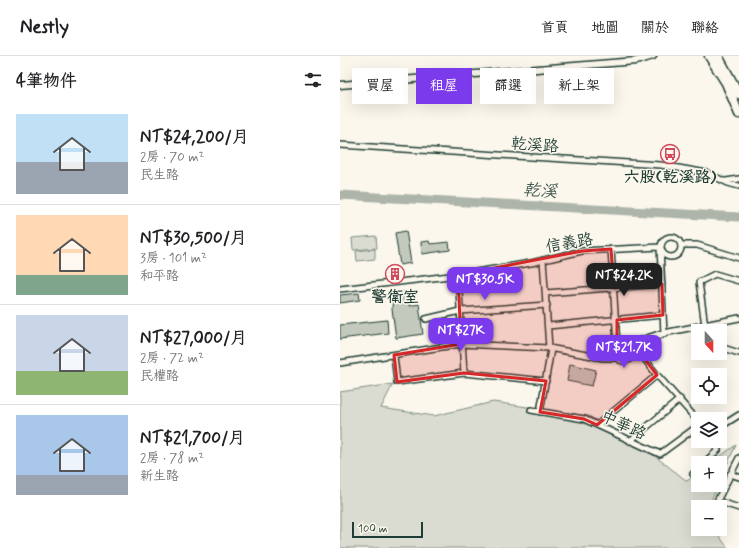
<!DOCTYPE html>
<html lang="zh-TW">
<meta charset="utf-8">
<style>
body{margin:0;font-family:Mynerve,"LXGW WenKai TC",sans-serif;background:#f6f6f6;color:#202124;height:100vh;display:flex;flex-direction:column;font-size:15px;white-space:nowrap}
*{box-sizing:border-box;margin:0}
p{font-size:13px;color:#757577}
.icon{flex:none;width:22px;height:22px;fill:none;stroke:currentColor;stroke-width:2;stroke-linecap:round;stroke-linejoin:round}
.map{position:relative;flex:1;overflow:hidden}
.sheet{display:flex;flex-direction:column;background:#fff;width:340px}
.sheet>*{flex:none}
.guide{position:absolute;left:12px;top:12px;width:327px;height:36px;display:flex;gap:8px}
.needle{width:26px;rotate:159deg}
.fabs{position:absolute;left:351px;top:268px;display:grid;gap:8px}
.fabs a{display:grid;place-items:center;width:36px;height:36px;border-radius:0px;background:#fff;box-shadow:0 4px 16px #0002;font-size:20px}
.scale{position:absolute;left:12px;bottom:10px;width:71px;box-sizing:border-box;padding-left:4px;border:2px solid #1f3d34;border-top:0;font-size:11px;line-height:14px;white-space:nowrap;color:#1f3d34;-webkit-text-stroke:3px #fbf7ec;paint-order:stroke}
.price{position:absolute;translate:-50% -34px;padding:0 9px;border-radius:8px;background:#7c3aed;color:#fff;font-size:13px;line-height:26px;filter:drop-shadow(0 1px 2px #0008)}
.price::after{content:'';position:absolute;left:50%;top:24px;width:12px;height:9px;margin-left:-6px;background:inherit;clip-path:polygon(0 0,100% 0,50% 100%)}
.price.current{background:#222;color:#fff}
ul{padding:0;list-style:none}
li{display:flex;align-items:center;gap:12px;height:100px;padding:0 16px}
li+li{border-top:1px solid #e0e0e0}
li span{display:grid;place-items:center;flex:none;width:112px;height:80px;border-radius:0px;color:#555}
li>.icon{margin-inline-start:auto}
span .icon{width:48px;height:48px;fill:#fffc;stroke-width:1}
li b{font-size:17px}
h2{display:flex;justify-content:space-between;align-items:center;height:48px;padding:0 16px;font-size:17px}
.pill{padding:0 14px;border-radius:0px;background:#fff;box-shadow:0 4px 16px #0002;font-size:14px;line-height:36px}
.pill.current{background:#7c3aed;color:#fff}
header{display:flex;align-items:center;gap:24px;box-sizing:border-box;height:56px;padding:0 20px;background:#fff;border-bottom:1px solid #e0e0e0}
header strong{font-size:19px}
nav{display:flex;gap:22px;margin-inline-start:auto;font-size:14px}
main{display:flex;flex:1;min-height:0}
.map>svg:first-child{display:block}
.green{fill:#dbdcd1;stroke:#7d8c82}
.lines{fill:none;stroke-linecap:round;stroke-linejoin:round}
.river{stroke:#adb4aa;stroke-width:9}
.building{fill:#c4c9be;stroke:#1f3d34}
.minor-casing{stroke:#1f3d34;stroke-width:8}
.tertiary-casing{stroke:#1f3d34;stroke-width:9}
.primary-casing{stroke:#1f3d34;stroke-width:11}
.minor{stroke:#fbf7ec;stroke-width:5}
.tertiary{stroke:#fbf7ec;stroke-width:6}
.primary{stroke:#fbf7ec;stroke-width:8}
.marked{fill:#d62828;fill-opacity:0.2;stroke:#d62828;stroke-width:3;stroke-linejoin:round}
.labels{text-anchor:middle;stroke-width:3;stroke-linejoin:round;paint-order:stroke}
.street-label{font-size:16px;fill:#1f3d34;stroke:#fbf7ec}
.poi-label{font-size:16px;font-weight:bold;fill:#1f3d34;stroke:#fbf7ec}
.water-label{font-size:17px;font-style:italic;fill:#425b52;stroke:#fbf7ec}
</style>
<header>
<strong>Nestly</strong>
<nav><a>首頁</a><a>地圖</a><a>關於</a><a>聯絡</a></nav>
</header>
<main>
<section class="sheet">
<h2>4筆物件<svg class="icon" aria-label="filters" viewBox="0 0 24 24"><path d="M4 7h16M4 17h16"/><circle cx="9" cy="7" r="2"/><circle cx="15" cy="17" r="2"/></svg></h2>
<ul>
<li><span style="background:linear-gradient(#bfe0f5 60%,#9aa5b1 0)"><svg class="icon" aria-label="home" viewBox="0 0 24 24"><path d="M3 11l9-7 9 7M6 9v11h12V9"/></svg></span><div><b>NT$24,200/月</b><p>2房 · 70 m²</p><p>民生路</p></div></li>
<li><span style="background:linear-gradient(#ffd9b3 75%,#7fa58c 0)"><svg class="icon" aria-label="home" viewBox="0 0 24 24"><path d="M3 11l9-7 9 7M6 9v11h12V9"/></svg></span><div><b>NT$30,500/月</b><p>3房 · 101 m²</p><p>和平路</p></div></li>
<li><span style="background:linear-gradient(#c9d6e8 70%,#8fb573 0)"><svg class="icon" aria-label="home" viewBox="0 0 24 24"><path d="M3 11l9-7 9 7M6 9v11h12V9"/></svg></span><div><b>NT$27,000/月</b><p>2房 · 72 m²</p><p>民權路</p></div></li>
<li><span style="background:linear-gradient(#a9c7e8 75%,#9aa5b1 0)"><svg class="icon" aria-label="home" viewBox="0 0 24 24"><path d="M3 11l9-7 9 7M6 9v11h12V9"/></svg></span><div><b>NT$21,700/月</b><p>2房 · 78 m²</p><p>新生路</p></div></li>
</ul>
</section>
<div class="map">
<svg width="399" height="492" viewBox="0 0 399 492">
<rect width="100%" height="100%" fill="#fbf7ec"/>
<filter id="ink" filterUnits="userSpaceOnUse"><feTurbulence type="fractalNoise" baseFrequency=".025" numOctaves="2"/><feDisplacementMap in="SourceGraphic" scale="8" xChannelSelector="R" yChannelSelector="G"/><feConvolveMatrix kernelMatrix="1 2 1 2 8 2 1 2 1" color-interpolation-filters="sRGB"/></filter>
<g filter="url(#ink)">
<path class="green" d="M36,180L37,192L13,194L12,182Z
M35,193V203L17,205L16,195Z
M53,328L41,352L94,360L153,346L249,360L307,394L347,425L358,417V429H378L368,451H358V473H374L388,492H0V336Z
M396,389L380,424V407H371Z"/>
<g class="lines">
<path class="river" d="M0,139L399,161"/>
</g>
<path class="building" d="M66,175L71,207L60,209L55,177Z
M89,185L90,188L109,186L110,194L82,198L81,186Z
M53,236H68L71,241L69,250L79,248L83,278L56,282L52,253Z
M19,237L20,244L0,247V239Z
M47,264L48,277L0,283V269Z
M230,308L256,314L252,330L227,325Z"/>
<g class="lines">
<defs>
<path id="minor" d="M0,89L321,109L367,117L388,127L399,130
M386,125L399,123
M321 191a10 10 0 1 1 20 0a10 10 0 1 1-20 0Z
M341,189H357L399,202
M271,193L277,289
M203,204L209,292
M118,219L124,317
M0,233L118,219L191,207L242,195L320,191L324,278
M206,237L322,228
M86,263L120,255L207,249
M366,269L369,275
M208,270L323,259
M365,270L359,226L375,218L399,225
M275 296a9 9 0 1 1 18 0a9 9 0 1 1-18 0Z
M289,288L319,278L399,262
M380,291L399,297
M298,294L317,319L358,365
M296,295L321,279
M254,298L267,296L275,291
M54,299L57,326L124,317L206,325
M0,307L121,288L209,292L263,302H277
M191,354L244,363L320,398L358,370
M200,356L211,293
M257,369L317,319
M380,371L399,359
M290,385L340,343
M399,402L377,445L399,452
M364,407L378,394L373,385
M353,418L358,413
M390,418L399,421"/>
<path id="tertiary" d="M0,29L296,5L313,0"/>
<path id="primary" d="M369,0L386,27L399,58
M378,0L399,38"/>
</defs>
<use href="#minor" class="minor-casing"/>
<use href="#tertiary" class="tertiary-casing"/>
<use href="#primary" class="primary-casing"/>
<use href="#minor" class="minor"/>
<use href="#tertiary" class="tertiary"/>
<use href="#primary" class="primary"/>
</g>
</g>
<path class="marked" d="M271,193L274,232L322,228L323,259L277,264V289L271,298L286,305L298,294L317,319L257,369L244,363L200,356L206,325L124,317L57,326L54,299L121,288L118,219L242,195Z"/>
<defs>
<symbol id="bus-ring" viewBox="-11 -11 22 22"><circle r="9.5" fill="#fbf7ec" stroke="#d1495b" stroke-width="1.5"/><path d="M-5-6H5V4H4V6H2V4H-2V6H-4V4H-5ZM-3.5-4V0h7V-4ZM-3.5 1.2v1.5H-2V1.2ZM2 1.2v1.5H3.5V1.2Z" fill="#d1495b"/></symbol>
<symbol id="building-ring" viewBox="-11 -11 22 22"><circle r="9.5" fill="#fbf7ec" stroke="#d1495b" stroke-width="1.5"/><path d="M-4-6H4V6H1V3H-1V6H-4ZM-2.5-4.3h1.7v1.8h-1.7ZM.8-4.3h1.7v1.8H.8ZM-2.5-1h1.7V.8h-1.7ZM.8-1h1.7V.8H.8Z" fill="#d1495b"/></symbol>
</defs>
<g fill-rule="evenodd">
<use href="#bus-ring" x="319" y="87" width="22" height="22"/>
<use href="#building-ring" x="44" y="207" width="22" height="22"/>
</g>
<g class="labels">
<g class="street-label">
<text transform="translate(195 88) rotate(4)" y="6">乾溪路</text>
<text transform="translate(229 186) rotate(-10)" y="6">信義路</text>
<text transform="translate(284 368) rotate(25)" y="6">中華路</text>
</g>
<g class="poi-label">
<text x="330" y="126">六股(乾溪路)</text>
<text x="55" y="246">警衛室</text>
</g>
<g class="water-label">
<text transform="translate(200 134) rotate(3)" y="6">乾溪</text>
</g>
</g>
</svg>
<div class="fabs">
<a><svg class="needle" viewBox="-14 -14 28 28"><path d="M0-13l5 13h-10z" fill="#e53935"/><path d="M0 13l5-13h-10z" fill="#757577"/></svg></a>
<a><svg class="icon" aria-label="locate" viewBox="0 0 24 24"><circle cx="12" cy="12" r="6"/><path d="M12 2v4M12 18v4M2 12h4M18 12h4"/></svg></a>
<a><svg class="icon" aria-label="layers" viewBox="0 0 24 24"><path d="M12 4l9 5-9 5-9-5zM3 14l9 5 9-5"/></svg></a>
<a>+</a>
<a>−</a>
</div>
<div class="scale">100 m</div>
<b class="price current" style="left:284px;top:241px">NT$24.2K</b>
<b class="price" style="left:145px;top:245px">NT$30.5K</b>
<b class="price" style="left:121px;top:296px">NT$27K</b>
<b class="price" style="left:284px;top:313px">NT$21.7K</b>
<div class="guide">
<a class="pill">買屋</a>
<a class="pill current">租屋</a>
<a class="pill">篩選</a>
<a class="pill">新上架</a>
</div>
</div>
</main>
